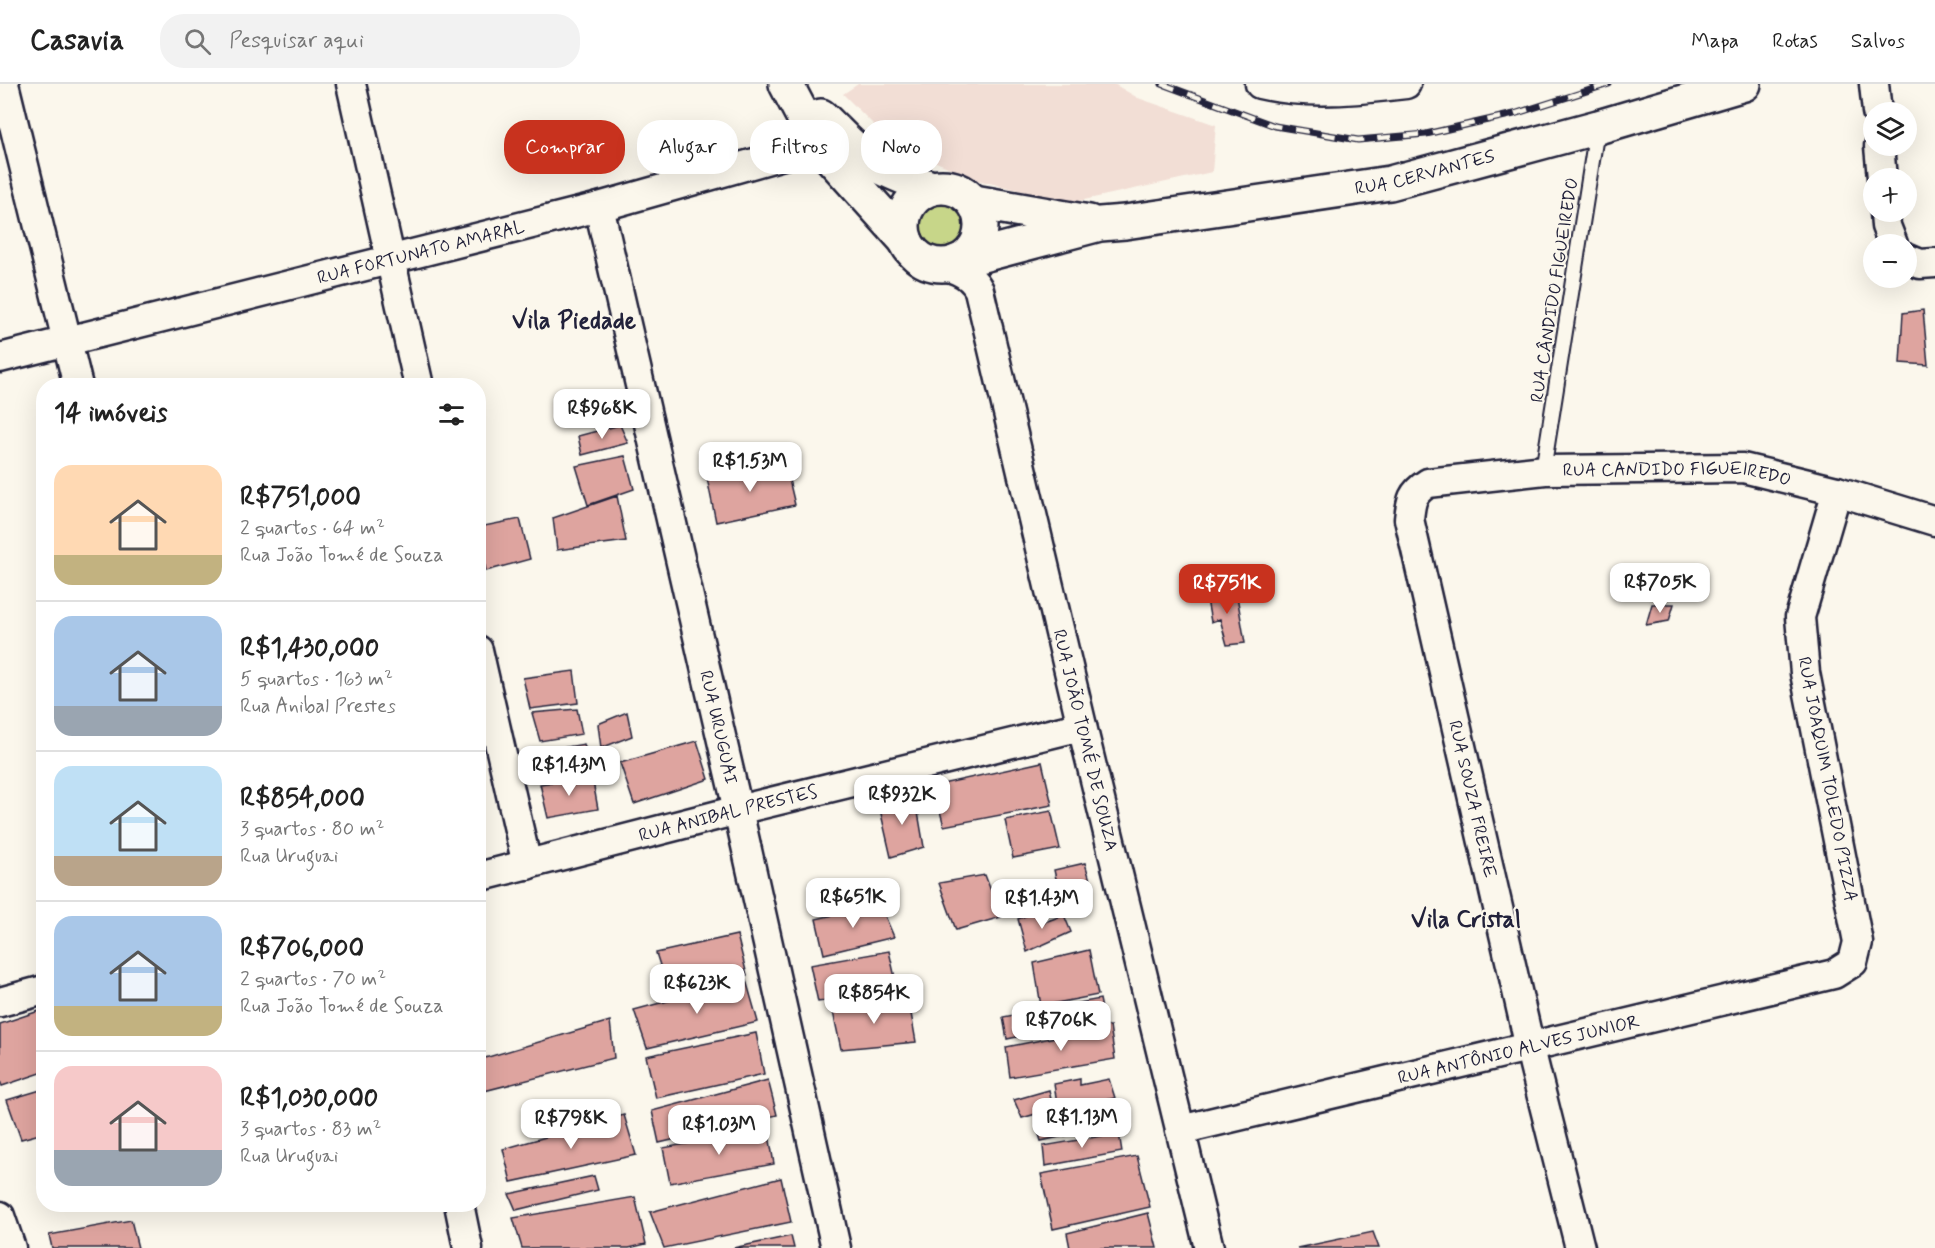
<!DOCTYPE html>
<html lang="pt">
<meta charset="utf-8">
<style>
body{margin:0;font-family:Mynerve,sans-serif;background:#f2f2f2;color:#222;height:100vh;display:flex;flex-direction:column;font-size:22px;white-space:nowrap}
*{box-sizing:border-box;margin:0}
p{font-size:20px;color:#767676}
.icon{flex:none;width:33px;height:33px;fill:none;stroke:currentColor;stroke-width:2;stroke-linecap:round;stroke-linejoin:round}
.map{position:relative;flex:1;overflow:hidden}
.drawer{position:absolute;left:36px;top:294px;width:450px;height:834px;display:flex;flex-direction:column;background:#fff;border-radius:24px;box-shadow:0 6px 24px #0002}
.drawer>*{flex:none}
.hud{position:absolute;left:504px;top:36px;width:570px;height:54px;display:flex;gap:12px}
.buttons{position:absolute;left:1863px;top:18px;display:grid;gap:12px}
.buttons a{display:grid;place-items:center;width:54px;height:54px;border-radius:50%;background:#fff;box-shadow:0 6px 24px #0002;font-size:30px}
.price{position:absolute;translate:-50% -51px;padding:0 14px;border-radius:12px;background:#fff;color:#222;font-size:20px;line-height:39px;filter:drop-shadow(0 2px 3px #0008)}
.price::after{content:'';position:absolute;left:50%;top:36px;width:18px;height:14px;margin-left:-9px;background:inherit;clip-path:polygon(0 0,100% 0,50% 100%)}
.price.current{background:#c8321e;color:#fff}
ul{padding:0;list-style:none}
li{display:flex;align-items:center;gap:18px;height:150px;padding:0 18px}
li+li{border-top:2px solid #e0e0e0}
li span{display:grid;place-items:center;flex:none;width:168px;height:120px;border-radius:18px;color:#555}
li>.icon{margin-inline-start:auto}
span .icon{width:72px;height:72px;fill:#fffc;stroke-width:1}
li b{font-size:26px}
h2{display:flex;justify-content:space-between;align-items:center;height:72px;padding:0 18px;font-size:26px}
.tag{padding:0 21px;border-radius:24px;background:#fff;box-shadow:0 6px 24px #0002;font-size:21px;line-height:54px}
.tag.current{background:#c8321e;color:#fff}
header{display:flex;align-items:center;gap:36px;box-sizing:border-box;height:84px;padding:0 30px;background:#fff;border-bottom:2px solid #e0e0e0}
header strong{font-size:28px}
nav{display:flex;gap:33px;margin-inline-start:auto;font-size:21px}
.search{width:420px;height:54px;background:#f2f2f2;display:flex;align-items:center;gap:15px;box-sizing:border-box;padding:0 21px;border-radius:24px;color:#767676;font-size:22px}
.map>svg:first-child{display:block}
.built{fill:#f2ded5}
.green{fill:#c7d689;stroke:#747c62;stroke-width:1.5}
.building{fill:#dea49f;stroke:#22223b;stroke-width:1.5}
.lines{fill:none;stroke-linecap:round;stroke-linejoin:round}
.lane-casing{stroke:#22223b;stroke-width:18}
.street-casing{stroke:#22223b;stroke-width:33}
.secondary-casing{stroke:#22223b;stroke-width:38}
.lane{stroke:#fbf7ec;stroke-width:14}
.street{stroke:#fbf7ec;stroke-width:28}
.secondary{stroke:#fbf7ec;stroke-width:33}
.rail-casing{stroke:#22223b;stroke-width:7}
.rail{stroke:#fbf7ec;stroke-width:4.5;stroke-dasharray:14;stroke-linecap:butt}
.labels{text-anchor:middle;stroke-width:4.5;stroke-linejoin:round;paint-order:stroke}
.street-label{font-size:18px;fill:#22223b;stroke:#fbf7ec}
.district-label{font-size:24px;font-weight:bold;fill:#22223b;stroke:#fbf7ec}
</style>
<header>
<strong>Casavia</strong>
<div class="search"><svg class="icon" aria-label="search" viewBox="0 0 24 24"><circle cx="10" cy="10" r="6"/><path d="M15 15l6 6"/></svg>Pesquisar aqui</div>
<nav><a>Mapa</a><a>Rotas</a><a>Salvos</a></nav>
</header>
<div class="map">
<svg width="1935" height="1164" viewBox="0 0 1935 1164">
<rect width="100%" height="100%" fill="#fbf7ec"/>
<filter id="ink" filterUnits="userSpaceOnUse"><feTurbulence type="fractalNoise" baseFrequency=".0167" numOctaves="2"/><feDisplacementMap in="SourceGraphic" scale="12" xChannelSelector="R" yChannelSelector="G"/><feConvolveMatrix kernelMatrix="1 2 1 2 8 2 1 2 1" color-interpolation-filters="sRGB"/></filter>
<g filter="url(#ink)">
<path class="built" d="M858,0H1114L1138,14L1216,41L1212,88L1070,119L977,96L891,58L843,10Z"/>
<path class="green" d="M915 142a27 27 0 1 1 54 0a27 27 0 1 1-54 0Z"/>
<path class="building" d="M1923,226L1928,281L1900,279L1903,229Z
M620,341L628,359L582,371L578,352Z
M625,372L634,405L588,421L576,382Z
M786,383L795,421L716,438L707,394Z
M617,412L626,457L557,466L553,434Z
M520,435L530,475L486,487L479,443Z
M1236,506L1245,559L1227,561L1220,535L1211,538L1206,510Z
M1652,520H1674L1669,537L1646,541Z
M574,587L578,619L530,625L523,594Z
M577,625L582,650L540,657L532,629Z
M627,628L632,652L601,664L598,640Z
M697,657L709,695L634,720L620,679Z
M584,660L591,686L542,695L532,669Z
M1042,678L1052,721L944,742L933,702Z
M592,692L598,725L548,734L540,700Z
M915,711L924,763L891,773L879,721Z
M1051,727L1060,765L1013,774L1005,736Z
M1085,779L1092,803L1060,812L1054,786Z
M985,791L1001,833L956,846L939,799Z
M880,820L894,853L824,870L816,835Z
M1035,828L1042,839L1064,831L1071,848L1027,868L1018,835Z
M737,851L747,891L670,912L656,869Z
M1089,866L1098,911L1041,922L1034,879Z
M889,867L898,907L818,918L810,881Z
M746,896L758,938L647,964L634,926Z
M1100,915L1104,935L1007,955L1003,933Z
M909,918L916,958L841,965L832,923Z
M42,926L44,930V988L2,1002L0,997V940Z
M610,937L614,974L484,1007L478,990V976Z
M1110,942L1115,975L1010,993L1006,963Z
M756,949L764,990L656,1014L646,972Z
M1080,995V1001L1109,995L1115,1014L1058,1025L1054,1000Z
M768,996L777,1031L659,1059L652,1027Z
M44,1005V1049L21,1055L7,1016Z
M1049,1006L1053,1025L1022,1034L1014,1016Z
M1117,1022L1123,1039L1041,1057L1036,1040Z
M624,1031L636,1071L511,1098L503,1065Z
M768,1045L774,1080L670,1099L663,1064Z
M1119,1049L1122,1068L1045,1082L1043,1062Z
M1137,1072L1150,1123L1053,1145L1041,1090Z
M594,1092L598,1106L516,1126L509,1110Z
M781,1094L791,1138L664,1164L650,1128Z
M635,1113L646,1160L629,1164H522L513,1134Z
M1148,1129L1157,1164H1070L1067,1149Z
M131,1136L138,1164H52L49,1151Z
M1373,1148L1379,1164H1297Z
M791,1152L794,1164H733Z"/>
<g class="lines">
<defs>
<path id="lane" d="M1545,374L1597,45"/>
<g id="street">
<path d="M4,0L78,302"/>
<path d="M351,0L419,302"/>
<path d="M1260,0C1307,11 1358,6 1406,0"/>
<path d="M1874,0L1877,28"/>
<path d="M1879,62L1882,94"/>
<path id="s1" d="M599,123L738,726L836,1164"/>
<path d="M1885,128L1886,142L1893,160"/>
<path d="M1906,174L1920,180L1935,179"/>
<path id="s2" d="M929,179C949,182 970,187 979,206L1082,642L1209,1164"/>
<path id="s3" d="M0,274L599,123L797,67C809,60 824,55 831,42"/>
<path d="M478,566L527,781"/>
<path id="s4" d="M478,793L738,726L1082,642"/>
<path d="M0,918L44,906"/>
<path id="s5" d="M1180,1046L1834,890L1853,878L1858,858L1805,589L1800,533L1837,407"/>
<path d="M459,1120L468,1164"/>
<path d="M0,1132L11,1164"/>
<path id="s6" d="M1580,1164L1534,981L1409,435C1411,416 1412,409 1428,399L1545,386L1743,384L1837,407L1935,437"/>
</g>
<g id="secondary">
<path d="M786,0L816,57L906,157"/>
<path d="M821,32C837,47 852,65 870,77C889,89 911,96 931,104"/>
<circle cx="942" cy="142" r="39"/>
<path d="M974,118L1089,138"/>
<path id="s7" d="M956,178L1100,140L1125,138L1390,99L1598,43L1744,0"/>
</g>
</defs>
<use href="#lane" class="lane-casing"/>
<use href="#street" class="street-casing"/>
<use href="#secondary" class="secondary-casing"/>
<use href="#lane" class="lane"/>
<use href="#street" class="street"/>
<use href="#secondary" class="secondary"/>
<defs>
<path id="rail" d="M1162,0L1275,42L1358,56L1426,50L1514,30L1609,0"/>
</defs>
<use href="#rail" class="rail-casing"/>
<use href="#rail" class="rail"/>
</g>
</g>
<g class="labels">
<g class="street-label">
<text dy="6" stroke="none"><textPath href="#s7" startOffset="478">RUA CERVANTES</textPath></text>
<text dy="6" stroke="none"><textPath href="#s3" startOffset="434">RUA FORTUNATO AMARAL</textPath></text>
<text transform="translate(1554 206) rotate(-81)" y="6">RUA CÂNDIDO FIGUEIREDO</text>
<text dy="6" stroke="none"><textPath href="#s6" startOffset="1042">RUA CANDIDO FIGUEIREDO</textPath></text>
<text dy="6" stroke="none"><textPath href="#s1" startOffset="534">RUA URUGUAI</textPath></text>
<text dy="6" stroke="none"><textPath href="#s2" startOffset="522">RUA JOÃO TOMÉ DE SOUZA</textPath></text>
<text transform="translate(1828 695) rotate(79)" y="6">RUA JOAQUIM TOLEDO PIZZA</text>
<text transform="translate(1473 715) rotate(77)" y="6">RUA SOUZA FREIRE</text>
<text dy="6" stroke="none"><textPath href="#s4" startOffset="258">RUA ANIBAL PRESTES</textPath></text>
<text dy="6" stroke="none"><textPath href="#s5" startOffset="348">RUA ANTÔNIO ALVES JUNIOR</textPath></text>
</g>
<g class="district-label">
<text x="574" y="244">Vila Piedade</text>
<text x="1466" y="843">Vila Cristal</text>
</g>
</g>
</svg>
<div class="buttons">
<a><svg class="icon" aria-label="layers" viewBox="0 0 24 24"><path d="M12 4l9 5-9 5-9-5zM3 14l9 5 9-5"/></svg></a>
<a>+</a>
<a>−</a>
</div>
<b class="price" style="left:602px;top:356px">R$968K</b>
<b class="price" style="left:750px;top:409px">R$1.53M</b>
<b class="price" style="left:1660px;top:530px">R$705K</b>
<b class="price current" style="left:1227px;top:531px">R$751K</b>
<b class="price" style="left:569px;top:713px">R$1.43M</b>
<b class="price" style="left:902px;top:742px">R$932K</b>
<b class="price" style="left:853px;top:845px">R$651K</b>
<b class="price" style="left:1042px;top:846px">R$1.43M</b>
<b class="price" style="left:697px;top:931px">R$623K</b>
<b class="price" style="left:874px;top:941px">R$854K</b>
<b class="price" style="left:1061px;top:968px">R$706K</b>
<b class="price" style="left:1082px;top:1065px">R$1.13M</b>
<b class="price" style="left:571px;top:1066px">R$798K</b>
<b class="price" style="left:719px;top:1072px">R$1.03M</b>
<div class="hud">
<a class="tag current">Comprar</a>
<a class="tag">Alugar</a>
<a class="tag">Filtros</a>
<a class="tag">Novo</a>
</div>
<section class="drawer">
<h2>14 imóveis<svg class="icon" aria-label="filters" viewBox="0 0 24 24"><path d="M4 7h16M4 17h16"/><circle cx="9" cy="7" r="2"/><circle cx="15" cy="17" r="2"/></svg></h2>
<ul>
<li><span style="background:linear-gradient(#ffd9b3 75%,#c2b280 0)"><svg class="icon" aria-label="home" viewBox="0 0 24 24"><path d="M3 11l9-7 9 7M6 9v11h12V9"/></svg></span><div><b>R$751,000</b><p>2 quartos · 64 m²</p><p>Rua João Tomé de Souza</p></div></li>
<li><span style="background:linear-gradient(#a9c7e8 75%,#9aa5b1 0)"><svg class="icon" aria-label="home" viewBox="0 0 24 24"><path d="M3 11l9-7 9 7M6 9v11h12V9"/></svg></span><div><b>R$1,430,000</b><p>5 quartos · 163 m²</p><p>Rua Anibal Prestes</p></div></li>
<li><span style="background:linear-gradient(#bfe0f5 75%,#b9a48a 0)"><svg class="icon" aria-label="home" viewBox="0 0 24 24"><path d="M3 11l9-7 9 7M6 9v11h12V9"/></svg></span><div><b>R$854,000</b><p>3 quartos · 80 m²</p><p>Rua Uruguai</p></div></li>
<li><span style="background:linear-gradient(#a9c7e8 75%,#c2b280 0)"><svg class="icon" aria-label="home" viewBox="0 0 24 24"><path d="M3 11l9-7 9 7M6 9v11h12V9"/></svg></span><div><b>R$706,000</b><p>2 quartos · 70 m²</p><p>Rua João Tomé de Souza</p></div></li>
<li><span style="background:linear-gradient(#f6c9c9 70%,#9aa5b1 0)"><svg class="icon" aria-label="home" viewBox="0 0 24 24"><path d="M3 11l9-7 9 7M6 9v11h12V9"/></svg></span><div><b>R$1,030,000</b><p>3 quartos · 83 m²</p><p>Rua Uruguai</p></div></li>
</ul>
</section>
</div>
